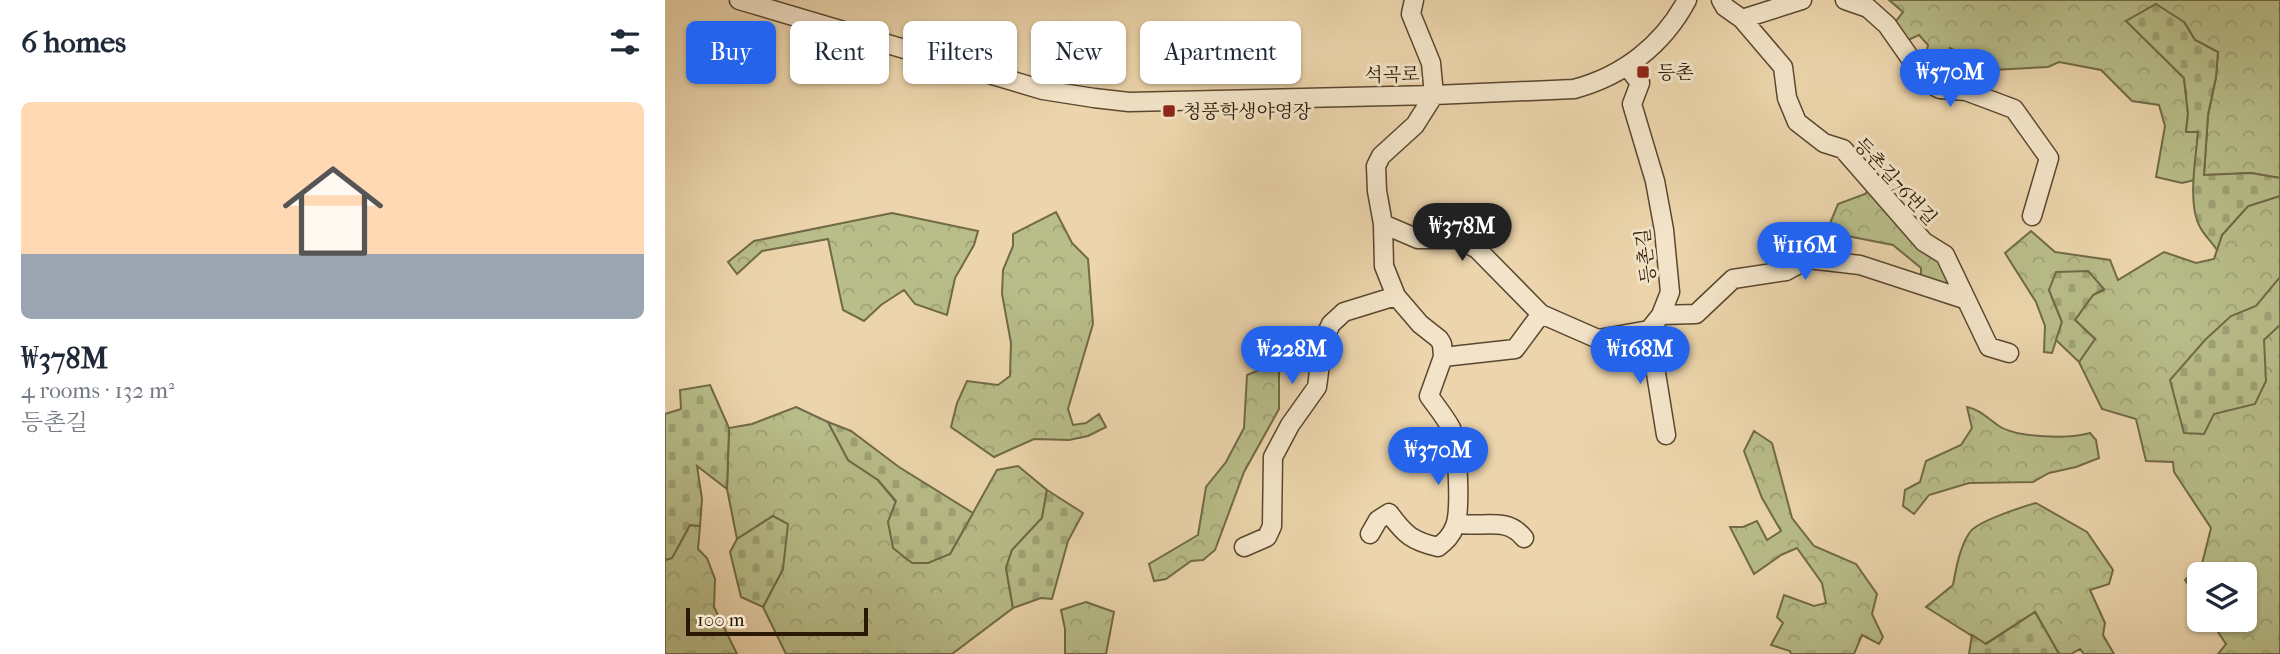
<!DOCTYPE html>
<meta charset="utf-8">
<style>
body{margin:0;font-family:"IM FELL French Canon","Noto Serif KR",serif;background:#f2f2f3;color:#1f2937;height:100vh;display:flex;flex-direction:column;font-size:26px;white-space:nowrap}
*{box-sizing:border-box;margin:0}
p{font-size:23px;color:#747a83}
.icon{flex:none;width:38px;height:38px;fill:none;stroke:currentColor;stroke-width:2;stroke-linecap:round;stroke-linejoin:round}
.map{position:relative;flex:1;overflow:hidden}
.drawer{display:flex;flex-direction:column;background:#fff;width:665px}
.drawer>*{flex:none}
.hud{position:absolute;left:21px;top:21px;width:665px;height:63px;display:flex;gap:14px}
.buttons{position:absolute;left:1522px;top:562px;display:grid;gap:14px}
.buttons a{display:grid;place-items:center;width:70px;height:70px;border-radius:10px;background:#fff;box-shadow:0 2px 5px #0004;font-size:35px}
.scale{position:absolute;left:21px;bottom:18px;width:182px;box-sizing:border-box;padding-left:7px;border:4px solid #2a1805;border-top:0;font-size:19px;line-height:24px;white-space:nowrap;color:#2a1805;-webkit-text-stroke:5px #f3e4c9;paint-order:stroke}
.price{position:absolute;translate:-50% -60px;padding:0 16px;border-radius:24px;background:#2563eb;color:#fff;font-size:23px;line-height:46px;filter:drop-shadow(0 2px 4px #0008)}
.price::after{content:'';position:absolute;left:50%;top:42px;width:21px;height:16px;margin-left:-10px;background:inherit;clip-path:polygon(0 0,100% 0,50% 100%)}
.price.selected{background:#222;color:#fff}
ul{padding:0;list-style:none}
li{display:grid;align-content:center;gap:14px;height:371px;padding:0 21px}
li+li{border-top:2px solid #e0e1e3}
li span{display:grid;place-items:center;height:217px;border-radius:10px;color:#555}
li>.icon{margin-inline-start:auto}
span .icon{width:126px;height:126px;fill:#fffc;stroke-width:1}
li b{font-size:30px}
h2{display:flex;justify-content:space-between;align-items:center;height:84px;padding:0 21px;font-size:30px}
.chip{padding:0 24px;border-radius:10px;background:#fff;box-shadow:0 2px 5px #0004;font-size:24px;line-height:63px}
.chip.selected{background:#2563eb;color:#fff}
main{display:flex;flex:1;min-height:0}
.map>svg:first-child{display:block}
.forest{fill:url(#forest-crowns);stroke:#716a47;stroke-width:2}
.cemetery{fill:url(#cemetery-stones);stroke:#716a47;stroke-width:2}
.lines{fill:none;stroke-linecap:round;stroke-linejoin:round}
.minor-casing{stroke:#5a472f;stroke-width:21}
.minor{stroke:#f3e4c9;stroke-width:18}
.poi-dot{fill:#8f2418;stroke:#f3e4c9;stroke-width:2.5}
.labels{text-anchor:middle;stroke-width:6;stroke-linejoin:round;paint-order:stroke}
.poi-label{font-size:19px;fill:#2a1805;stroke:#f3e4c9;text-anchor:start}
.street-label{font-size:19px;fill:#2a1805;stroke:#f3e4c9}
</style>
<main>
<section class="drawer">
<h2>6 homes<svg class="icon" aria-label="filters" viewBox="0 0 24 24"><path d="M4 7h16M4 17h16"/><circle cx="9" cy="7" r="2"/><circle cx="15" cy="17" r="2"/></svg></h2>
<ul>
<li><span style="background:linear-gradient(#ffd9b3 70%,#9aa5b1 0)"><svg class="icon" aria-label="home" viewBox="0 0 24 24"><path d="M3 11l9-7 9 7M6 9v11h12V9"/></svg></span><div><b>₩378M</b><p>4 rooms · 132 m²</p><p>등촌길</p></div></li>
</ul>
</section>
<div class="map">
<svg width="1615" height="654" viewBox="0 0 1615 654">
<defs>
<pattern id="forest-crowns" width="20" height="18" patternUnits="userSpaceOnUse" patternTransform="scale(1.75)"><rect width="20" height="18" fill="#b8bd89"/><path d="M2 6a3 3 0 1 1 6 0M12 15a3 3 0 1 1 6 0" fill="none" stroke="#9ea275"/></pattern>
<pattern id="cemetery-stones" width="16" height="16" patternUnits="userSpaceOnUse" patternTransform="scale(1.75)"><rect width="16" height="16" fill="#b8bd89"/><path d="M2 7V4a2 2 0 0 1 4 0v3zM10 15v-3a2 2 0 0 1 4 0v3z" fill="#9ea275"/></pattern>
</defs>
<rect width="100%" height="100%" fill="#ecd5ac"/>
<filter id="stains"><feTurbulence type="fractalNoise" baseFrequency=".00286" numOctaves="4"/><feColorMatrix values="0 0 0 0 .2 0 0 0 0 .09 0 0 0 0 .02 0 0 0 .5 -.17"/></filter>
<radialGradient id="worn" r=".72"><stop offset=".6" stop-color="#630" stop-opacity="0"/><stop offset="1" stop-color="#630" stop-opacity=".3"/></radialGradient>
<path class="forest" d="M1224,0H1615V178L1586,173L1539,175L1543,115L1551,77L1553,52L1530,40L1519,22L1462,21L1519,78L1523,114L1521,131H1533L1530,180L1517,183L1491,177L1500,126L1494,105L1467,101L1436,70L1394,62L1383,67L1328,70L1285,48L1279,64L1261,55L1263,45L1254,35L1241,41L1228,25L1238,12Z
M1207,187L1278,258L1292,293L1256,279V268L1228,245L1172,234L1163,228L1173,204L1200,194Z
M1615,196V654H1553L1561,644L1545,620H1580V574H1535V603L1520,580L1537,564L1546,528L1509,472L1508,462L1481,461L1471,419L1437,409L1414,362L1430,339L1410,320L1428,295L1439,290H1384L1397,322L1387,353L1379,352L1380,326L1371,302L1340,253L1366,231L1390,252L1445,260L1453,280L1499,252L1531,263L1549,259L1557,235L1583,206Z
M391,212L407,243L423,259L428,324L403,409L408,425L421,423L434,414L441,427L423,436L404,440L369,439L329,457L286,427L292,403L302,381L333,385L345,376L346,343L337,294L338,270L348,246V234Z
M227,213L313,231L309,245L290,278L282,315L250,304L239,290L216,305L199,321L178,310L163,239L97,251L72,274L63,262L89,241Z
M614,362V409L579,472L550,550L538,560L526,561L501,579L489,581L484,564L533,535L541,487L561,462L579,428L582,375Z
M131,407L163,422L183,460L213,480L231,502L223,522L285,554L332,470L353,466L382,490L377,518L347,550L341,568L348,608L287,654H121L98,607L118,569L108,516L72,539L62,489L64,428L87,424Z
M1302,407C1316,410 1322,418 1334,426C1352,438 1405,439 1425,433L1431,440L1434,458L1411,467L1384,473L1368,482L1304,483L1264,495L1249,514L1238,506L1240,490L1255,482L1261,461L1296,445L1307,428Z
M1089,431L1107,443L1127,518L1149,546L1191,564L1212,594L1207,614L1218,637L1214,644L1197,635L1189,654H1126L1125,651L1106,645L1118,623L1112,617L1119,595L1149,606L1161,603L1157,583L1132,548L1116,555L1089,574L1065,527H1078L1092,521L1102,540L1116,531L1097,498L1079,451Z
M1371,503L1422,532L1448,570L1444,584L1425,590L1440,623L1438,635L1449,654H1419L1415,649L1406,654H1394L1370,612L1320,644L1261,607L1288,585C1291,568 1295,546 1305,532C1313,521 1357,507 1371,503Z
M25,525L35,526L33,549L42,558L50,579L49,607L72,654H0V560L7,558Z
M421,602L449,612L441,654H400V629L396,610Z"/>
<path class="cemetery" d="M1491,4L1519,22L1530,40L1553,52L1551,77L1543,115L1539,175L1586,173L1615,178V196L1583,206L1557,235L1552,250C1547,242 1539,235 1535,227C1522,204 1531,158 1533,132H1521L1523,114L1519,78L1461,21Z
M1423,271L1439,289L1428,295L1410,320L1430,339L1414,362L1391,340L1397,322L1384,290L1391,272Z
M1615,277V325L1599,340L1601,381L1590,404L1549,414L1539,434L1519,433L1505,380L1540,340L1566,316L1591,306Z
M45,385L64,428L62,489L32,466L37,499L35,526L25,525L7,558L0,560V414L16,409L15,390Z
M163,422L186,431L234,467L308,513L285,554L263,563H247L228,548L223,522L231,501L213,480L183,460Z
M382,490L418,513L403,541L387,599L376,598L348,608L341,568L347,550L377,518Z
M108,516L123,524L118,569L98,607L76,597L65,552L72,539Z
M1370,612L1394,654H1304L1307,635L1321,644Z"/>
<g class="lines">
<defs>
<path id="minor" d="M74,0L378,90L429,98L464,102L769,95L909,89C958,76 998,45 1022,0
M749,0L746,14L766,63L769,95L750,125L716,156L711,166L712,191L718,224L719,266L731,296L755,324L774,339L777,344L778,357L850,349L876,314L933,339L984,330L996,315L1005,292L999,230L990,181L967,104L975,83L962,66
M1056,0L1060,7L1077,19L1118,67L1122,98L1132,122L1159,143L1178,149L1259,242L1280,255L1324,347L1344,353
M1180,0L1203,8L1222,25L1262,82L1275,89L1301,91L1349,109L1384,158L1367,216
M1077,19L1137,0
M718,224L753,239H794L812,249L876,314
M996,315L1031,314L1068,279L1121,271L1143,259L1195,265L1299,299
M984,330L1001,435
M791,523C815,529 841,515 859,538
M705,534L713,520L724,513C740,535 747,541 773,547C781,541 786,536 790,526C796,510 793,444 786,428C780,417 771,406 764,396L778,357
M579,547L602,537L607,526L608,457L625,425L652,387L658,341L666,324L679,312L731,296"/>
</defs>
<use href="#minor" class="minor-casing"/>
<use href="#minor" class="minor"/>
</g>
<g class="poi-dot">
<rect x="971" y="65" width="14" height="14" rx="3.5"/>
<rect x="497" y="104" width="14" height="14" rx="3.5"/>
</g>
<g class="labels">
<g class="poi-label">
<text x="992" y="79">등촌</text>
<text x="518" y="118">청풍학생야영장</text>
</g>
<g class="street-label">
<text transform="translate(727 74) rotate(-1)" y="7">석곡로</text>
<text transform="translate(1231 181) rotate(47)" y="7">등촌길76번길</text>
<text transform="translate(980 256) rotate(-97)" y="7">등촌길</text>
</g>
</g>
<rect width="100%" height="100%" filter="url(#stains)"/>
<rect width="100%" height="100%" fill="url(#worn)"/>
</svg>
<div class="buttons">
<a><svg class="icon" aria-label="layers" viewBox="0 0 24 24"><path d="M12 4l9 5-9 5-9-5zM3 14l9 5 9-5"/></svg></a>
</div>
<div class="scale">100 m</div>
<b class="price" style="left:1285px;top:109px">₩570M</b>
<b class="price selected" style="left:797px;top:263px">₩378M</b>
<b class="price" style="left:1140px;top:282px">₩116M</b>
<b class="price" style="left:627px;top:386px">₩228M</b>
<b class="price" style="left:975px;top:386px">₩168M</b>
<b class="price" style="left:773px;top:487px">₩370M</b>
<div class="hud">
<a class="chip selected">Buy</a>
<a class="chip">Rent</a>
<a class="chip">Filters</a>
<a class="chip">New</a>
<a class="chip">Apartment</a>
</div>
</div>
</main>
